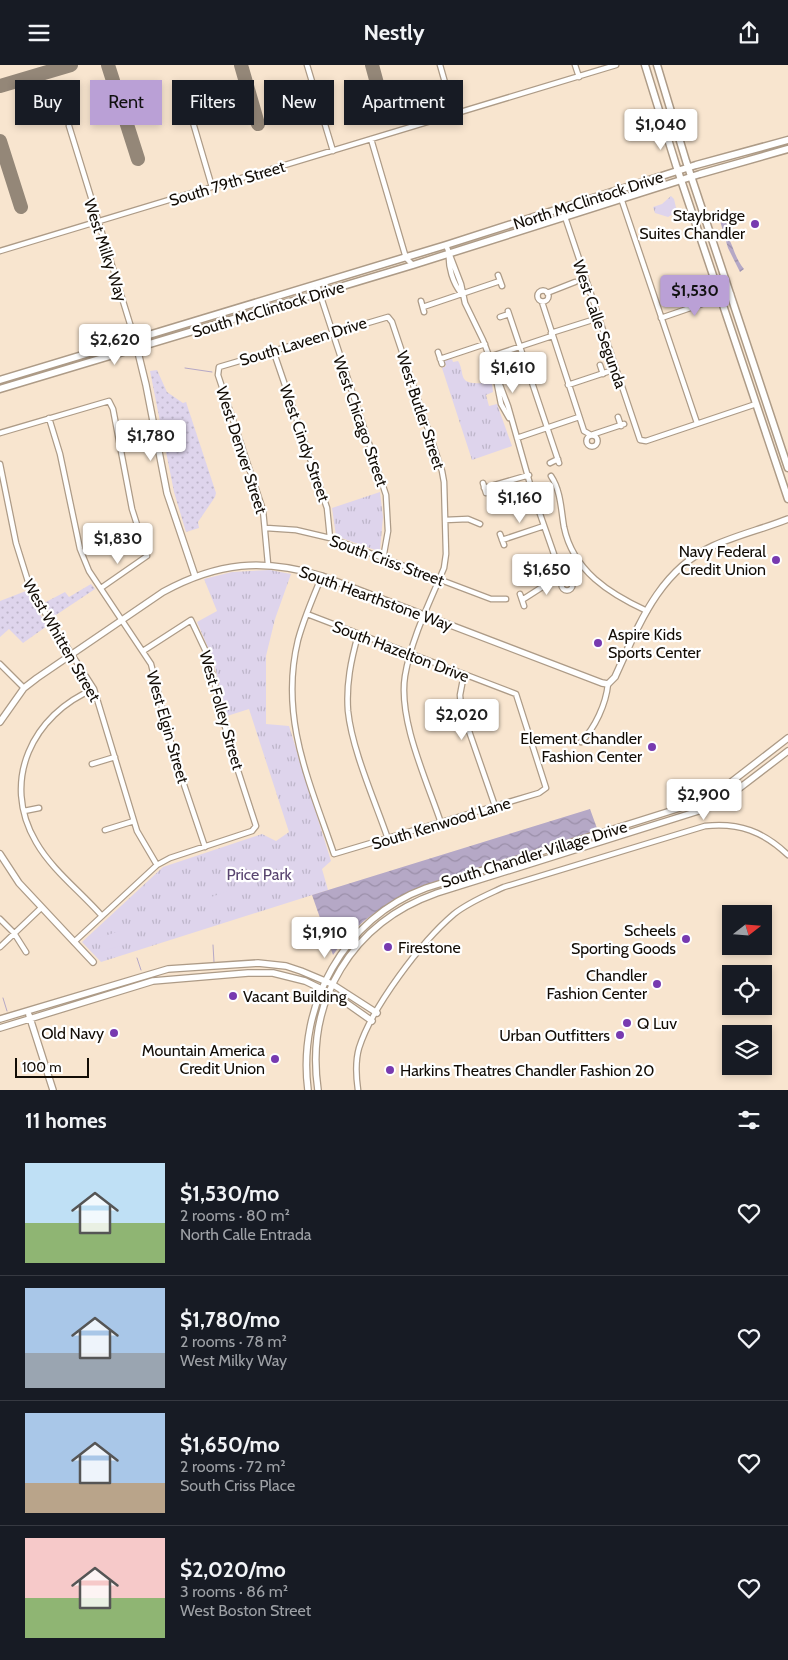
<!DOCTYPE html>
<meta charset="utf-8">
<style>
body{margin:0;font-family:Cabin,sans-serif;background:#20242c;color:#f1f3f6;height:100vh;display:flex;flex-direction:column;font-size:19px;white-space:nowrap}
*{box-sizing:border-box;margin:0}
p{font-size:16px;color:#9ea1a6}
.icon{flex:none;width:28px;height:28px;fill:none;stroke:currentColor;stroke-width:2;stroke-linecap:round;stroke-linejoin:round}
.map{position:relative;height:1025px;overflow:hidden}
.side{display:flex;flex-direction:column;background:#171b24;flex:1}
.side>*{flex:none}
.top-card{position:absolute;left:15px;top:15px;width:500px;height:45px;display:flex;gap:10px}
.needle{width:32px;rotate:73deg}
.tools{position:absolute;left:722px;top:840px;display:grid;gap:10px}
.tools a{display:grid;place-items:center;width:50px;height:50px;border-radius:0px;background:#171b24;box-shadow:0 2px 8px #0003;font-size:25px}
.scale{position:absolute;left:15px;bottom:12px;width:74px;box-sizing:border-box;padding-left:5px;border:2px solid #120c05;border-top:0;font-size:14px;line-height:18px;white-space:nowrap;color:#120c05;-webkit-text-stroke:4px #fff;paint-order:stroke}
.price{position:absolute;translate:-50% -42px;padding:0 11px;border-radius:5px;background:#fff;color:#222;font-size:16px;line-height:32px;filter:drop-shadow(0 1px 2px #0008)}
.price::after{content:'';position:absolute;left:50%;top:30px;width:15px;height:11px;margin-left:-8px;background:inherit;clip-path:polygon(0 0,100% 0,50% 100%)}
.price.current{background:#baa0d6;color:#111}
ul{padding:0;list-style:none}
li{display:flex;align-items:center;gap:15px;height:125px;padding:0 25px}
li+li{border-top:1px solid #363941}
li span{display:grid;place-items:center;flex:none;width:140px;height:100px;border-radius:0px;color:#555}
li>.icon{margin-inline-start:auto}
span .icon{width:60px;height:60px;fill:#fffc;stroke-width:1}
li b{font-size:21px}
h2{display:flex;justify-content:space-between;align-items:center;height:60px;padding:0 25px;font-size:21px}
.pill{padding:0 18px;border-radius:0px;background:#171b24;box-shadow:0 2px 8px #0003;font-size:18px;line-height:45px}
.pill.current{background:#baa0d6;color:#111}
header{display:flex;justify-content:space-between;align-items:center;height:65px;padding:0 25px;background:#171b24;font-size:22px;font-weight:700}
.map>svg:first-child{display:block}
.grass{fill:url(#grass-dots)}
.park{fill:url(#park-tufts)}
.pitch{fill:#ded4ec}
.water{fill:url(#water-waves)}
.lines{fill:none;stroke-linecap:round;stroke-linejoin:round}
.stream{stroke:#b5a8c6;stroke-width:1}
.taxiway{stroke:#948778;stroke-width:14}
.minor-casing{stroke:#ad9b87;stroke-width:7}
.tertiary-casing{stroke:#ad9b87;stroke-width:8}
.secondary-casing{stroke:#ad9b87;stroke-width:9}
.minor{stroke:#fff;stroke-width:4.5}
.tertiary{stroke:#fff;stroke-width:5.5}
.secondary{stroke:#fff;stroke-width:6}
.poi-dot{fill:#773ab0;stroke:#fff;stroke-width:2}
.labels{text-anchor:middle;stroke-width:4.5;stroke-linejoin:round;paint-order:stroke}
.street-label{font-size:16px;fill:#120c05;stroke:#fff}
.poi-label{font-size:16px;fill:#120c05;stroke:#fff;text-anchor:end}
.park-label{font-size:16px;fill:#594570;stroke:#fff}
</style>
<header><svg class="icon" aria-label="menu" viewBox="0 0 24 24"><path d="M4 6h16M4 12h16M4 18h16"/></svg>Nestly<svg class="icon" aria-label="share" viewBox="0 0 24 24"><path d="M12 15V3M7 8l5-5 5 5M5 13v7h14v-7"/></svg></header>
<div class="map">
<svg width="788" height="1025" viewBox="0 0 788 1025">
<defs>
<pattern id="grass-dots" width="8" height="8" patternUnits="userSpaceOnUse" patternTransform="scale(1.25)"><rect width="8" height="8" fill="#ded4ec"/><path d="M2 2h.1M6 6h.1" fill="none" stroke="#bdb5c9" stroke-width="1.8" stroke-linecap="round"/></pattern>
<pattern id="park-tufts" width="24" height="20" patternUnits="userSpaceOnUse" patternTransform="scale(1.25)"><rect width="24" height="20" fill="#ded4ec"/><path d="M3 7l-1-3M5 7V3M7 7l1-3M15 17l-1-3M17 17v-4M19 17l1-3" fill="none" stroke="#bdb5c9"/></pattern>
<pattern id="water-waves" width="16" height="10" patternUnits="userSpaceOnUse" patternTransform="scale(1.25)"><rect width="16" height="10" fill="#b5a8c6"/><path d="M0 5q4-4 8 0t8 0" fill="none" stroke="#9b8fa9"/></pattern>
</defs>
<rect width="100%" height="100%" fill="#f8e5cf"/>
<path class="grass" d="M157,305L167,327L183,338L186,337L216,428L215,432L198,457L199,463L186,467L174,427L150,306Z
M91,519L95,524L53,552L44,538L65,527L69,532Z
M26,526L47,561L23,578L9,564L0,572V536Z"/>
<path class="park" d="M671,131L674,134L677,147L668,152L655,148L653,142L662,139Z
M452,294L453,297L458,296C466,308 456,320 482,318L484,325L482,317L488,314L492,319L493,327L486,330L489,341L497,339L512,381L472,395L442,303L446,301L444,296Z
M380,427L383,452L380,485L378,486L336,471L332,443Z
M270,505L291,509L275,554L266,591V659L289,661L331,796L322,804L328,825L101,897L82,877L163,802L262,769L276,776L289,767L249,644L227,651L213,594L197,557L217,546L204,514L232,507Z"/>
<path class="pitch" d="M229,826L233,839L212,846L208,833Z
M120,866L124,880L102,886L98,873Z"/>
<path class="water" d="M718,149C732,156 725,167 730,176C734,185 737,196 744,204L740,207L728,183Z
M590,744L598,766C562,777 527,788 492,799C430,818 372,834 333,890L312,830Z"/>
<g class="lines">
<path class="stream" d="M185,303L212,307
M213,880L214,897
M137,893L141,905
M3,933L7,946"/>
<path class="taxiway" d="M108,0L138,94
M241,0L258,59
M372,0L378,22
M0,21L71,0
M0,76L21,142"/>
<defs>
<path id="minor" d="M307,0L333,86
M440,0L454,49
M575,0L579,12
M184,27L212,122
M69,61L135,275
M371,74L406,193L413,200
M621,133L697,358
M562,143L640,375L646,376L756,339
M446,180L461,219L465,238L483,275L508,341L532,426L563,515
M0,186L616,0
M449,189C448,202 453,218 461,228
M498,210L502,221
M317,220L386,430L388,466L383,494
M537.5 231a5.5 5.5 0 1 1 11 0a5.5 5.5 0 1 1-11 0Z
M547,228L575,217
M421,236L424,247
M542,237L584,366L591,370L624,359
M423,242L500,216
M508,246L559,398
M500,252L509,249
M661,253L731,229
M551,268L589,256
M273,285L327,443L330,473
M438,287L442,299
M489,292L552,271
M440,294L485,279
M600,300L603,309
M496,314L501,339L509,353
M568,320L607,307
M618,352L621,361
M49,353L60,389L80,484L89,506L151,599L174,690L205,782
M0,368L109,336L113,344L132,444L147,491L101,523
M586.5 376a5.5 5.5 0 1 1 11 0a5.5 5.5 0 1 1-11 0Z
M517,373L579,352
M550,398L558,394
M0,399L16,478L31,526L94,624L137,766L157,800
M551,411C561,426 561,445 564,462C573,506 610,529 647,546
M483,418L486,428
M484,423L529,410
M445,455L468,454L480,459
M266,463L296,465L330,473L491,534H506
M500,469L504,480
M502,475L544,461
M268,499L263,445L218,310L219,302L388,252L392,257L442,406L444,417L446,489L444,503C430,537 411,574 405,611C398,655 427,716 441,758
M561.5 520a5.5 5.5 0 1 1 11 0a5.5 5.5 0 1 1-11 0Z
M520,529L524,541
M522,535L561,510
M307,549L516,629L546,723L539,728L334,789C310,718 279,653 298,575C304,553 313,532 322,511
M358,570C351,595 346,619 348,646C352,685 375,736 388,774
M0,599L24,623
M464,609L460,630L461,643L495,741
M94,624C33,649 0,716 36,777C52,805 80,826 102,851
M581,677C595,663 606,639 608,619
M92,699L115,692
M24,746L39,743
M105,765L134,756
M0,854L14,868L26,887
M74,877L157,800L170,793L252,766L256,761L229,678L208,591L191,555L143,586
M0,882L41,843
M358,1025C356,1011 355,997 359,983C372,942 421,877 454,849C469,837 487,830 504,822L705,761C739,757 764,767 788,790"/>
<path id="tertiary" d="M135,275L146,320L167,428L195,511
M0,657L24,623L37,613L163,527C218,497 263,493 322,511L602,618L608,619L615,612C638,562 658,506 713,481C737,470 763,464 788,454
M0,789L19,818L93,897
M29,950L53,1025
M0,954L168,904L258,898L286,901L301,906L332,919L377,948
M0,963L153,916L248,908H273L305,916L338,932L372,956
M308,1025C297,940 344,853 426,823L699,737L726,721L788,673
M318,1025C305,935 352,858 437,828L705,744L737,725L788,686"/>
<path id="secondary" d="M645,0L676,100L788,434
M657,0L686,96L788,403
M0,315L446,180L696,100L788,75
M0,324L413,200L700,109L788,84"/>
</defs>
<use href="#minor" class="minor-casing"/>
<use href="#tertiary" class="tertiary-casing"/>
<use href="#secondary" class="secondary-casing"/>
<use href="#minor" class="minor"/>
<use href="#tertiary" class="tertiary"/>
<use href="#secondary" class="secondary"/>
</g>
<g class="poi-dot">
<circle cx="755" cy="159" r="5"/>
<circle cx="776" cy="495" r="5"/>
<circle cx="598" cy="578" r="5"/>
<circle cx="652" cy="682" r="5"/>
<circle cx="686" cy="874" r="5"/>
<circle cx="388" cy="882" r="5"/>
<circle cx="657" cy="919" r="5"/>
<circle cx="233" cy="931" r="5"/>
<circle cx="627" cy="958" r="5"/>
<circle cx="114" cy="968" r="5"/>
<circle cx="620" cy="970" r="5"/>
<circle cx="275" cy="994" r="5"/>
<circle cx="390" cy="1005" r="5"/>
</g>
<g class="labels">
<g class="street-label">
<text transform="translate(227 118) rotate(-17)" y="6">South 79th Street</text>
<text transform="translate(588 135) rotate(-18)" y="6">North McClintock Drive</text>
<text transform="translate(106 185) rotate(72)" y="6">West Milky Way</text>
<text transform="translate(268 244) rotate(-17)" y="6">South McClintock Drive</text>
<text transform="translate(600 259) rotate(71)" y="6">West Calle Segunda</text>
<text transform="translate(303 276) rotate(-17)" y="6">South Laveen Drive</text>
<text transform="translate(421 345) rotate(72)" y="6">West Butler Street</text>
<text transform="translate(361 356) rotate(71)" y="6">West Chicago Street</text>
<text transform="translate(305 378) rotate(71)" y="6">West Cindy Street</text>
<text transform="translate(242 385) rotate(72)" y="6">West Denver Street</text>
<text transform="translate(387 495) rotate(20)" y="6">South Criss Street</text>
<text transform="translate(376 533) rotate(20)" y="6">South Hearthstone Way</text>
<text transform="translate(62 575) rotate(60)" y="6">West Whitten Street</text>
<text transform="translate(401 586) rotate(21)" y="6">South Hazelton Drive</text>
<text transform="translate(222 645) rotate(74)" y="6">West Folley Street</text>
<text transform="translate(168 662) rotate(74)" y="6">West Elgin Street</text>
<text transform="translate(441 758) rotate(-17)" y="6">South Kenwood Lane</text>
<text transform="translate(534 789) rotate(-17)" y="6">South Chandler Village Drive</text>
</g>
<g class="poi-label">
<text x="745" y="156">Staybridge<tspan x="745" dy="18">Suites Chandler</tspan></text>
<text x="766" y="492">Navy Federal<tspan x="766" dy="18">Credit Union</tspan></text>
<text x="608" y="575" text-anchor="start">Aspire Kids<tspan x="608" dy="18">Sports Center</tspan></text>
<text x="642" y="679">Element Chandler<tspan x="642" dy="18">Fashion Center</tspan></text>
<text x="676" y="871">Scheels<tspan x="676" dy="18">Sporting Goods</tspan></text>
<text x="398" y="888" text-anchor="start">Firestone</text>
<text x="647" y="916">Chandler<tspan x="647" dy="18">Fashion Center</tspan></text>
<text x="243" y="937" text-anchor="start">Vacant Building</text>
<text x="637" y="964" text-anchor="start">Q Luv</text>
<text x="104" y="974">Old Navy</text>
<text x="610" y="976">Urban Outfitters</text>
<text x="265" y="991">Mountain America<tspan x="265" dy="18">Credit Union</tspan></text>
<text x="400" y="1011" text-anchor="start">Harkins Theatres Chandler Fashion 20</text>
</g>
<g class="park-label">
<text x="259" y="815">Price Park</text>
</g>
</g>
</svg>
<div class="tools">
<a><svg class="needle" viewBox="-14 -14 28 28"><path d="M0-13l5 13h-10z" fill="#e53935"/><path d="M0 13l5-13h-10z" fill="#9ea1a6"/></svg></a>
<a><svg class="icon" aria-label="locate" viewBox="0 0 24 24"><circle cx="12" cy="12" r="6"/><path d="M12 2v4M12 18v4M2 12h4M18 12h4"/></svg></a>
<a><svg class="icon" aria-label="layers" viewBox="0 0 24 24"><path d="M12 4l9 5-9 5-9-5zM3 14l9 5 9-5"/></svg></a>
</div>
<div class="scale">100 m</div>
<b class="price" style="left:661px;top:86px">$1,040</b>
<b class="price current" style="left:695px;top:252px">$1,530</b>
<b class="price" style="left:115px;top:301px">$2,620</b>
<b class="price" style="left:513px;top:329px">$1,610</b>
<b class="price" style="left:151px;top:397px">$1,780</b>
<b class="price" style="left:520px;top:459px">$1,160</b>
<b class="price" style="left:118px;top:500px">$1,830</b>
<b class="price" style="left:547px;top:531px">$1,650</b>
<b class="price" style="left:462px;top:676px">$2,020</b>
<b class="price" style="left:704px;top:756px">$2,900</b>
<b class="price" style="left:325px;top:894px">$1,910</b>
<div class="top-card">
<a class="pill">Buy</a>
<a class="pill current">Rent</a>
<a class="pill">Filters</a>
<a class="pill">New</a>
<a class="pill">Apartment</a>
</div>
</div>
<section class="side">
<h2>11 homes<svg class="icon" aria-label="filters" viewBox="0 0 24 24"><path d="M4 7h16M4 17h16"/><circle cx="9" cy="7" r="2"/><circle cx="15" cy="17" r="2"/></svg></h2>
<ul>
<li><span style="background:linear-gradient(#bfe0f5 60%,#8fb573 0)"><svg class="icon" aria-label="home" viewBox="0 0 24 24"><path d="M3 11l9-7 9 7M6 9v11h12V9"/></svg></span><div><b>$1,530/mo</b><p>2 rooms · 80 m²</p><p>North Calle Entrada</p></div><svg class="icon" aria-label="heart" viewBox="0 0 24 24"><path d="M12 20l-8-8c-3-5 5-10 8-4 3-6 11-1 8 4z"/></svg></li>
<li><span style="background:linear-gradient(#a9c7e8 65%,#9aa5b1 0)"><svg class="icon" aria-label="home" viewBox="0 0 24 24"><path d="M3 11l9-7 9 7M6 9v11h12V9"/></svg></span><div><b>$1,780/mo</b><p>2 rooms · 78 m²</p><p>West Milky Way</p></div><svg class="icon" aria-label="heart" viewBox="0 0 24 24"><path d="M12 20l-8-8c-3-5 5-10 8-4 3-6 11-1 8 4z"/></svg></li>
<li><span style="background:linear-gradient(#a9c7e8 70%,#b9a48a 0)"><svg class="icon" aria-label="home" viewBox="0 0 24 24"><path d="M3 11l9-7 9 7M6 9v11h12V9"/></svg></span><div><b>$1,650/mo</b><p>2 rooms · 72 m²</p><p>South Criss Place</p></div><svg class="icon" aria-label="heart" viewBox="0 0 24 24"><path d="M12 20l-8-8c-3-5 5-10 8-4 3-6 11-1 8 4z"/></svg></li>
<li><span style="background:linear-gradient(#f6c9c9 60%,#8fb573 0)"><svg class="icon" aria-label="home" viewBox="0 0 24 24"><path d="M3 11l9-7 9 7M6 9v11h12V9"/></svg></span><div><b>$2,020/mo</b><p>3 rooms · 86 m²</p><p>West Boston Street</p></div><svg class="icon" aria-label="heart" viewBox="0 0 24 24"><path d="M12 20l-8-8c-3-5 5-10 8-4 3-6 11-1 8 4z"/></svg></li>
</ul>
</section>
